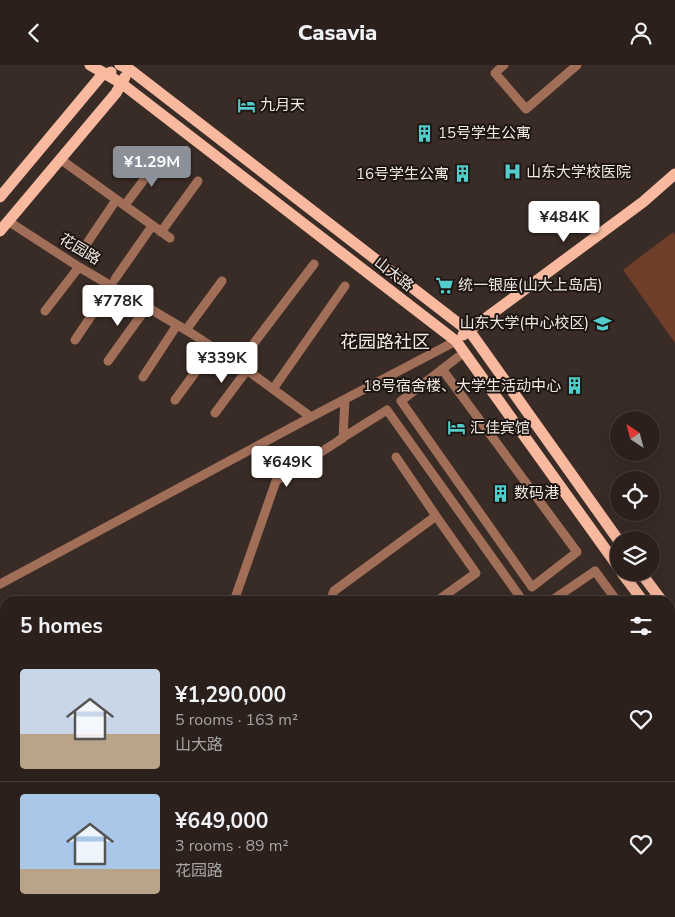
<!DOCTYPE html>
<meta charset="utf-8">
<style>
body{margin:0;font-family:"Nunito Sans","Noto Sans SC",sans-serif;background:#332825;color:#f1f3f6;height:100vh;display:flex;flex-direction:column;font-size:19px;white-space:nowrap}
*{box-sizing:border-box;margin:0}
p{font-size:16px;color:#a6a3a3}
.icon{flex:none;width:28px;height:28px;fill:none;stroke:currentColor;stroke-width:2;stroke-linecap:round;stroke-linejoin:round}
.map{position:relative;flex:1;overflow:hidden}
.sheet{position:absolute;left:0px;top:531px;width:675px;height:321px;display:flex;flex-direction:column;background:#2b201c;border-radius:15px 15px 0 0;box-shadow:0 5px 20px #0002,0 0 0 1px #473e3b}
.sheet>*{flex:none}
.needle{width:32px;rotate:324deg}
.controls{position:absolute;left:610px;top:346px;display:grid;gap:10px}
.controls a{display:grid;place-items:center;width:50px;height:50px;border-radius:50%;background:#2b201c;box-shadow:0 5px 20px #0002,0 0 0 1px #473e3b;font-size:25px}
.price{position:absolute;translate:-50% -42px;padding:0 11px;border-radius:5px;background:#fff;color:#222;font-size:16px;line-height:32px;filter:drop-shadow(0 1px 2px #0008)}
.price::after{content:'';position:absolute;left:50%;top:30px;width:15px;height:11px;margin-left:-8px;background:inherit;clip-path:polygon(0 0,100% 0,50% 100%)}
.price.on{background:#8c9099;color:#fff}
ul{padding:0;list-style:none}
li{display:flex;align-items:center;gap:15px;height:125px;padding:0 20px}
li+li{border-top:1px solid #473e3b}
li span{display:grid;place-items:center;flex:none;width:140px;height:100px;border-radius:5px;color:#555}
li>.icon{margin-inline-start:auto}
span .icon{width:60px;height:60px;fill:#fffc;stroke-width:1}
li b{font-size:21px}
h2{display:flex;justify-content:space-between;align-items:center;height:60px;padding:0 20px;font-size:21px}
header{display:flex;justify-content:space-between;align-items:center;height:65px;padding:0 20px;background:#2b201c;font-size:22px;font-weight:800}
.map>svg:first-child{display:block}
.green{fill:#6f3e28}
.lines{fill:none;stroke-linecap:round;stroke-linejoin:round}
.minor{stroke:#a16e58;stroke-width:9}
.major{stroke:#f8b99e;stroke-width:11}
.labels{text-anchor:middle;stroke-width:4;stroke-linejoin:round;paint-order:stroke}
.poi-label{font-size:15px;fill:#f3e9e5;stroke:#1c1512;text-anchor:start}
.street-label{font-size:15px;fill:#f3e9e5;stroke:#1c1512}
.quarter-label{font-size:18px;fill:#f3e9e5;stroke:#1c1512}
</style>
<header><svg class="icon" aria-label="back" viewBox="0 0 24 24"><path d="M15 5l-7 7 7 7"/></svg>Casavia<svg class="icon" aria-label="person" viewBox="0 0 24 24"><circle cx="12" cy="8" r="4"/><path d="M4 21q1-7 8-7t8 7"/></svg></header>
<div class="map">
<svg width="675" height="852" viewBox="0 0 675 852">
<rect width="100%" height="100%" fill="#392b25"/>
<path class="green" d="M673,167L675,170V278L623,205Z"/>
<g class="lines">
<path class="minor" d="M504,0L495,8L526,44L577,0
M60,94L170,173
M125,140L161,92
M8,156L79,202L191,268L247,305L311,352
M161,167L198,116
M83,184L116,135
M115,214L152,161
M45,246L79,202
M186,265L222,216
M75,275L112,220
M108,296L147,242
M238,299L314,199
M442,304L577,487L532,522L401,336L458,292
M143,312L177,260
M273,324L345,221
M175,335L213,283
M215,348L247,305
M339,375L387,345L523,536
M396,392L436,451
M0,519L311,352L456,276
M234,536L276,416L343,373L345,334
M330,536L334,526L436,451L476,508L437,536
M551,536L595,506L617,536
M0,545L5,547
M0,684L5,680
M670,706L675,707
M670,772L675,777
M0,775L5,781
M0,825L5,820
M60,848L64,852
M225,848L229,852
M438,848L441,852
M623,848L627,852
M537,852L540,848
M602,852L606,848
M668,852L675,846"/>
<path class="major" d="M90,0L121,18L456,276L619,503
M120,0L129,4L471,268L619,476
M0,132L101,11L111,7
M0,166L116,28L125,12
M463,270L643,137L675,109
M622,508L643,536
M641,508L662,536
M670,548L675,555
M670,574L675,581"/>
</g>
<defs>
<symbol id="hotel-bare" viewBox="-9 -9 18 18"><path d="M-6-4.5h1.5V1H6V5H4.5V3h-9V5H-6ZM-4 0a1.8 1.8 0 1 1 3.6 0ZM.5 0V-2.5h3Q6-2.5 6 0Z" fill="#52cdcc" stroke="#1c1512" stroke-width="2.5" paint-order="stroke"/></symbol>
<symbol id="building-bare" viewBox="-9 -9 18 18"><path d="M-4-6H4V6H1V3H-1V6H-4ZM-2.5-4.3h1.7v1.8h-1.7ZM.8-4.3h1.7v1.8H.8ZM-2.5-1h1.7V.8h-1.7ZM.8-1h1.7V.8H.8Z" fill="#52cdcc" stroke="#1c1512" stroke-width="2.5" paint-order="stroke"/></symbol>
<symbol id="hospital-bare" viewBox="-9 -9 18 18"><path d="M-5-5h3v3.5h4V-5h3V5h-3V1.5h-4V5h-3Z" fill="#52cdcc" stroke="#1c1512" stroke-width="2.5" paint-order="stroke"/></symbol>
<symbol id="supermarket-bare" viewBox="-9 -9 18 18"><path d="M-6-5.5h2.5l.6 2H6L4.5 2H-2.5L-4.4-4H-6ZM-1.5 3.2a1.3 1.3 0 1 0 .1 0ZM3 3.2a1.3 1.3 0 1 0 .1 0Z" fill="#52cdcc" stroke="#1c1512" stroke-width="2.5" paint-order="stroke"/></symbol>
<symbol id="university-bare" viewBox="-9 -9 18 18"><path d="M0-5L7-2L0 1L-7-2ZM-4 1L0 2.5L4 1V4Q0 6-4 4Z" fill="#52cdcc" stroke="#1c1512" stroke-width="2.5" paint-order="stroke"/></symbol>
</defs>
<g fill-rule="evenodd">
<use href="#hotel-bare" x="234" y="28" width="25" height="25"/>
<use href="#building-bare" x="412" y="56" width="25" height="25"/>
<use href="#hospital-bare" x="500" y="94" width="25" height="25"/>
<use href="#building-bare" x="450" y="96" width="25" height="25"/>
<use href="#supermarket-bare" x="432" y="208" width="25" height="25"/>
<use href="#university-bare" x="590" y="246" width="25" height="25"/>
<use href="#building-bare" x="562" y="308" width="25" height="25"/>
<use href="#hotel-bare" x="444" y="350" width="25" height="25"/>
<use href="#building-bare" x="488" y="416" width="25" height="25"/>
</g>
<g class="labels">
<g class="poi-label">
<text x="260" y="45">九月天</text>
<text x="438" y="73">15号学生公寓</text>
<text x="526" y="112">山东大学校医院</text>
<text x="449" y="114" text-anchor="end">16号学生公寓</text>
<text x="458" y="225">统一银座(山大上岛店)</text>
<text x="589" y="263" text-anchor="end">山东大学(中心校区)</text>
<text x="561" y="326" text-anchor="end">18号宿舍楼、大学生活动中心</text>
<text x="470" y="368">汇佳宾馆</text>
<text x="514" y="433">数码港</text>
</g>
<g class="street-label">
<text transform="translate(80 184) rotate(31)" y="5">花园路</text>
<text transform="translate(394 209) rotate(38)" y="5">山大路</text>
</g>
<g class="quarter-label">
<text x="385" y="283">花园路社区</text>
</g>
</g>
</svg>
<div class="controls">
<a><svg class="needle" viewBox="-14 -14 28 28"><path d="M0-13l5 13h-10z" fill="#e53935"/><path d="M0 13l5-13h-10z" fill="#a6a3a3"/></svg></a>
<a><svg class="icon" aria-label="locate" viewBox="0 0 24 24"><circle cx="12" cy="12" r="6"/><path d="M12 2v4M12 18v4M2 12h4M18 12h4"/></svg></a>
<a><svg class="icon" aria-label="layers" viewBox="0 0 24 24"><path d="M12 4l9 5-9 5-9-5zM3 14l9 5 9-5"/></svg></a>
</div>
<b class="price on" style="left:152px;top:123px">¥1.29M</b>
<b class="price" style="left:564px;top:178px">¥484K</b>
<b class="price" style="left:118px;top:262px">¥778K</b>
<b class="price" style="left:222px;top:319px">¥339K</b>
<b class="price" style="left:287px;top:423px">¥649K</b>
<section class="sheet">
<h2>5 homes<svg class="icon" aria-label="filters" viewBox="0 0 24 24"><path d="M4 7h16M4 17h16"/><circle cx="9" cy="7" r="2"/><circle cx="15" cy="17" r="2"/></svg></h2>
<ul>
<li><span style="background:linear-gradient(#c9d6e8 65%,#b9a48a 0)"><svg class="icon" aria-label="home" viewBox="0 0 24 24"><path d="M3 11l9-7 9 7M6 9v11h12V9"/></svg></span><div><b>¥1,290,000</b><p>5 rooms · 163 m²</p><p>山大路</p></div><svg class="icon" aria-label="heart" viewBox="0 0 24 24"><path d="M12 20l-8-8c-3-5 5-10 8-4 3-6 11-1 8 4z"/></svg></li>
<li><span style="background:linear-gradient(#a9c7e8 75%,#b9a48a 0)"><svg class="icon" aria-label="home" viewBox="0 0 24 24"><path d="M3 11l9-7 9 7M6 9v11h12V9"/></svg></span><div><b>¥649,000</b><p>3 rooms · 89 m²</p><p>花园路</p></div><svg class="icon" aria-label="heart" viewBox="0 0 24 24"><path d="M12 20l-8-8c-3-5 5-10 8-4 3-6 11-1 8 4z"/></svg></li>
</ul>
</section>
</div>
